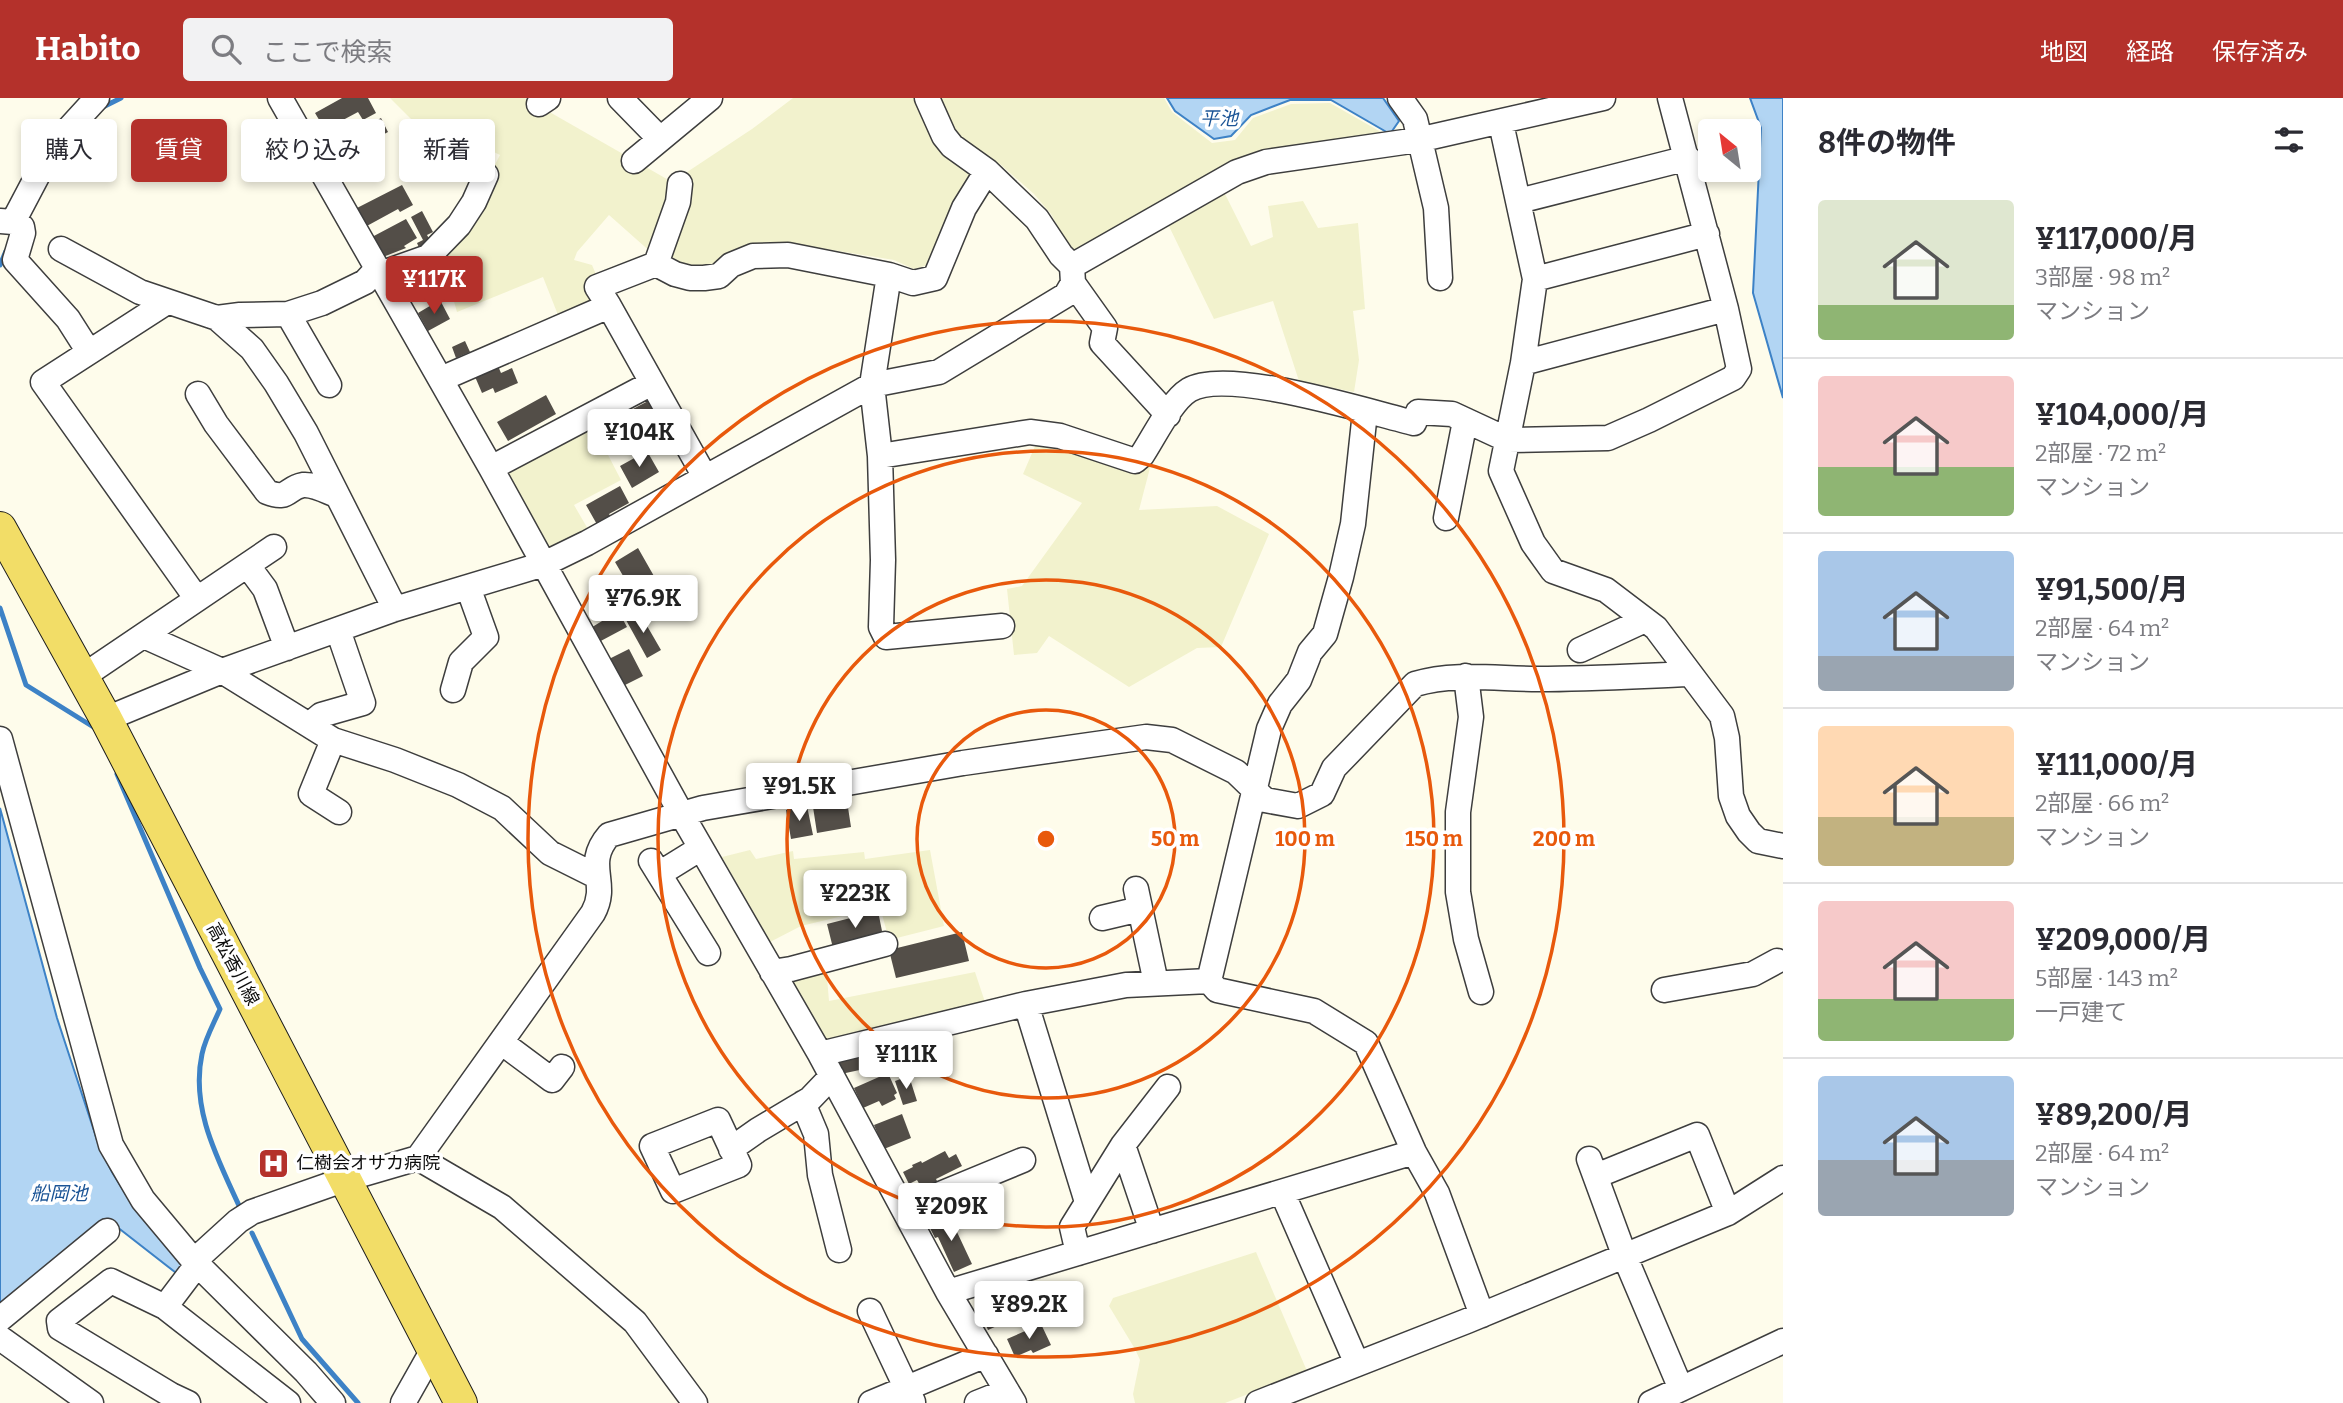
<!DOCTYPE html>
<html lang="ja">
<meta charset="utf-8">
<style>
body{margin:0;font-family:Bitter,"Noto Sans JP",serif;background:#f2f2f3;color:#2b2b33;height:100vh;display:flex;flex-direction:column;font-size:26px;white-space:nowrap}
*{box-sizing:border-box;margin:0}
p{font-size:23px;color:#7c7c81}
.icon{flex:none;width:38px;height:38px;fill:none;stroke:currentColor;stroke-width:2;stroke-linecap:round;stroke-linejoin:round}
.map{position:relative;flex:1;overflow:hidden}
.side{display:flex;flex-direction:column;background:#fff;width:560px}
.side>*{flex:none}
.banner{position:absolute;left:21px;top:21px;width:665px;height:63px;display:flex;gap:14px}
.needle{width:46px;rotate:330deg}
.tools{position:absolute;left:1698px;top:21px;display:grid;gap:14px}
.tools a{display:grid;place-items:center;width:63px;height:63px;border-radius:7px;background:#fff;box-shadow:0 4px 10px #0003;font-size:35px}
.price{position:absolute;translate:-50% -60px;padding:0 16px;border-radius:7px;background:#fff;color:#222;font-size:23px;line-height:46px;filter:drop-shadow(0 2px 4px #0008)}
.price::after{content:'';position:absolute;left:50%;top:42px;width:21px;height:16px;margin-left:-10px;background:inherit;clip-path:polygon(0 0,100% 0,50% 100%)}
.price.active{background:#b4312b;color:#fff}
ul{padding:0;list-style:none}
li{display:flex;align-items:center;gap:21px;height:175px;padding:0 35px}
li+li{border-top:2px solid #e1e1e2}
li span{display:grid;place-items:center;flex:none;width:196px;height:140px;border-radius:7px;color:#555}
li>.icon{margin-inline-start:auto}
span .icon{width:84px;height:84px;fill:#fffc;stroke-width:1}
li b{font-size:30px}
h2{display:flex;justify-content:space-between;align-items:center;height:84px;padding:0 35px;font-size:30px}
.tag{padding:0 24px;border-radius:7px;background:#fff;box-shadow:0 4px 10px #0003;font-size:24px;line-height:63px}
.tag.active{background:#b4312b;color:#fff}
header{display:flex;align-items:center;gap:42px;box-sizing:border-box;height:98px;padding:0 35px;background:#b4312b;color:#fff}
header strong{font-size:33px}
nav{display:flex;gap:38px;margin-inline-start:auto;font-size:24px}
.search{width:490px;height:63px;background:#f2f2f3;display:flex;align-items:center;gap:18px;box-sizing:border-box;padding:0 24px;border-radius:7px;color:#7c7c81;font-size:26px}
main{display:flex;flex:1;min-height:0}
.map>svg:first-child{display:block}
.farmland{fill:#f2f2cd}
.water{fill:#b2d5f3;stroke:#3d82c6;stroke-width:2}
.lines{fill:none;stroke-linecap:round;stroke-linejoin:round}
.stream{stroke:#3d82c6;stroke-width:5}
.building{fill:#534e48}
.minor-casing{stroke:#3e3e3e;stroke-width:27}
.major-casing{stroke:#1c1c1c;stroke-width:34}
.minor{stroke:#fff;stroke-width:24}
.major{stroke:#f2dd67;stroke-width:32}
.ring{fill:none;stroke:#e8590c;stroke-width:3.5}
.labels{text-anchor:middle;stroke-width:7;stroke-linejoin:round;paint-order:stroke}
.street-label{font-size:18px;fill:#0b0b0b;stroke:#fff}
.poi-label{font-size:18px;fill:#0b0b0b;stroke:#fff;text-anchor:start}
.water-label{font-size:19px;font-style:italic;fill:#1c5596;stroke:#fff}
.centre{fill:#e8590c;stroke:#fff;stroke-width:3.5}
.ring-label{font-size:21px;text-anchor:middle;font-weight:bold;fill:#e8590c;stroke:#fff;stroke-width:7;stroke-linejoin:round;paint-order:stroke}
</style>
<header>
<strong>Habito</strong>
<div class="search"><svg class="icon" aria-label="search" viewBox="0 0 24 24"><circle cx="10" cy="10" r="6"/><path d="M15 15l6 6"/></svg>ここで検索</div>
<nav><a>地図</a><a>経路</a><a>保存済み</a></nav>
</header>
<main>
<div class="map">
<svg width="1783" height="1305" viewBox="0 0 1783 1305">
<rect width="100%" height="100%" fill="#fefceb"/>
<path class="farmland" d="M390,0H525L672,84L752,31L793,0H1164L1172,14L1212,45L1235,42L1253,20L1291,6L1330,5L1388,38L1243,63L1074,158L1051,116L1034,96L1000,66L961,130L949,161L914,171L894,162L783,144L740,149L726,163L714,167H685L668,156L662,164L609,117L577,154L574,162L592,167L606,200L558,217L543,179L457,214L439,151L470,115L500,57L444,30L428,38Z
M1222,90L1251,148L1273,139L1268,108L1303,103L1318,130L1358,125L1365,211L1353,213L1359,262L1354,294L1299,283L1273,203L1214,221L1165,120Z
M591,324L621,382L574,407L592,438L546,454L505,376Z
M1042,332L1151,366L1139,412L1217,408L1269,436L1221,549L1197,550L1129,589L1049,538L1037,555L1014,557L1007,491L1022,488L1082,405L1023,376Z
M750,752L756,761L793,753L794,761L864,754L865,761L930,752L944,828L889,842L880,809L801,828L770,844L722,759Z
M826,868L829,903L975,874L986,907L823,943L788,879Z
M1256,1154L1307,1273L1225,1305H1135L1133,1296L1140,1262L1135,1251L1109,1208L1113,1200Z"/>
<path class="water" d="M1167,0H1383L1399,23L1390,36L1331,2H1290L1251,17L1231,38L1214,41L1175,13Z
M1750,0H1783V300L1753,195L1761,30Z
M0,710L57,920L97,1042L112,1074L130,1103L191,1167L180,1178L112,1125L0,1217Z"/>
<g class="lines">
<path class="stream" d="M103,9L121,0
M0,167L6,153
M0,510L26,587L95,630
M117,676L200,870L220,911C214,925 205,941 202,956C190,1012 219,1063 241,1112
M252,1135L302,1241L358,1305"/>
</g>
<path class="building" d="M342,0H368L376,15L363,22L358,14L343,22L347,31L330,40L315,15Z
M381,20L388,34L369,44L362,30Z
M402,87L413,107L400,114L398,111L365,129L355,111Z
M422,113L433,134L427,137L432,146L420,152L417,145L423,142L411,119Z
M406,121L417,140L404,148L406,150L383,159L372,139Z
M426,166L438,190L419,201L415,194L404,200L395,183Z
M440,202L450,221L428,233L418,215Z
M465,243L470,254L456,260L452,249Z
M498,268L501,275L512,270L518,285L495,295L493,290L482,295L473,274Z
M546,297L556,316L508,343L497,324Z
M650,302L666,333L650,342L633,311Z
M647,353L659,374L632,390L620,368Z
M620,388L629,405L609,416L613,422L599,430L586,407Z
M638,450L663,494L640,507L615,464Z
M639,514L661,552L647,560L626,522Z
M621,518L627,529L597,545L589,531L607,520Z
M629,551L643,578L623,588L609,561Z
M847,703L851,729L817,735L813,709Z
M807,708L813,737L791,741L786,712Z
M878,813L883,838L833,850L827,826Z
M962,834L969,863L896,880L889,852Z
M879,948L883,967L841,976L837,957Z
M888,975L897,995L894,997L896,1001L882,1008L879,1003L863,1010L854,990Z
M909,978L917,1003L903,1007L895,983Z
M902,1016L911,1040L884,1051L874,1027Z
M945,1053L949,1060L956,1056L962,1068L936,1081L940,1089L925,1096L917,1082L909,1086L903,1074L913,1069L912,1067L921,1063L922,1065Z
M949,1117L972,1166L954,1174L938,1139L935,1140L928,1126Z
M1018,1187L1030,1213L988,1232L977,1206Z
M1041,1226L1051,1247L1033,1255L1031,1252L1015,1259L1007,1241Z"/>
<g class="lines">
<defs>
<path id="minor" d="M280,0L491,370L682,717L820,956L948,1194L1014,1305
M620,0L660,41
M927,0L944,38L952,48L987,73L1037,121L1061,157L1072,168
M1400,0L1415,21L1436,110L1440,180
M539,6L548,0
M1501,25L1535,181L1523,265L1501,373L1533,445L1553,473L1606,492L1656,530L1722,618L1727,640L1731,698L1738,718L1749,734L1758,743L1783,748
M634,63L710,0
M1519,103L1688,60
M0,123L13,124L22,129L23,135L15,162L68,221L89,254
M13,124L53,48L97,0
M61,151L140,194L217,220L240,217L288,216L322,205L365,184L377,171
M656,166L675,176L690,180H704L719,178L731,167L753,158L788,157L889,177L913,185L935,180L964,110L987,73
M380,176L428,159L459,127L474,104L486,77
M889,177L872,287L880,358L883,462L881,529L886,539L1002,528
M1535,181L1707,136
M1073,185L1105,230L1102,245L1168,317
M167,204L43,284L197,501
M609,208L597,189L656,166L678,104L680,86
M288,216L329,287
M217,220L252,251L276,285L306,335L395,511
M1523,265L1726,211
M441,281L609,208L705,379
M198,296L216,326L267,394C289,403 286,390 303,387C314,386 326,393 336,397
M880,358L1030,334L1060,338L1135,363L1142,357C1154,339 1171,303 1189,292C1227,269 1368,314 1414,325L1418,314L1452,316L1508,342L1608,340L1649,322L1733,280L1739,271L1726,211L1670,0
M491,370L652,285
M1446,420L1465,323
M248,468L265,491L287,550
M144,538L222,573L333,642L395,662L458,687L502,710L550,755L598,779
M1580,552L1645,522
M1466,578L1471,619L1458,714V794L1466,841L1481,894
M82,579L274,449
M453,592L461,564L486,539L468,489
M106,621L222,573L395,511L544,466L587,445L872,287L939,274L1066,197L1073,185L1072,168L1237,74L1266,64L1418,42L1603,0
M309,627L321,617L363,605L338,532
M0,641L111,1047L143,1102L194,1163L306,1274L333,1305
M333,642L311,696L339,714
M651,763L708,855
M659,776L701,750
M1136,791L1156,885
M1102,820L1140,811
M772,874L791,871L885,846
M1209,883L1269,631L1280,606L1299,582L1310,554L1325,536L1341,479L1353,426L1365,314
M1664,892L1753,876L1777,863
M1026,906L1087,1104
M501,944L552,982L562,969
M820,956L1026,906L1126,887L1209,883L1217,892L1314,913L1366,945L1414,1054L1437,1095L1482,1217
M803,1005L816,1036L820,1077L839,1152
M718,1022L739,1067L673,1093L652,1048Z
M1123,1047L1152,1133
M731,1051L758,1032L810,1001L832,978
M418,1060L502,1109L635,1224L695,1305
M1589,1061L1625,1159L1681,1291
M1596,1078L1697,1037L1728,1115
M1282,1094L1357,1266
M904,1111L1023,1062
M1078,1155L1072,1129L1123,1047L1168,989
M948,1194L1414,1054
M165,1209L196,1168L194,1163L238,1123L252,1114L346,1081L418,1060L593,815C610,784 583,767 609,737L703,710L963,665L1146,639L1172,642L1236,674L1265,702L1298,708L1322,696L1334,670L1415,586C1455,574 1497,581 1538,581C1588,581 1638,578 1689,576
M870,1213L913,1304
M0,1221L107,1133
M0,1240L91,1305
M188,1305L171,1297L60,1230L59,1223L111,1183L165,1209L288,1305
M403,1305L434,1250
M871,1305L986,1257
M977,1305L1007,1293
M1258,1305L1467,1223L1728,1115L1783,1080
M1651,1305L1783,1243"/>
<path id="major" d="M0,430L106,621L461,1305"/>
</defs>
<use href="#minor" class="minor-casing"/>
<use href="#major" class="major-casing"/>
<use href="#minor" class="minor"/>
<use href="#major" class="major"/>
</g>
<g class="ring">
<circle cx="1046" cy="741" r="129"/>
<circle cx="1046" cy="741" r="259"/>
<circle cx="1046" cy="741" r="388"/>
<circle cx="1046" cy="741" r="518"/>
</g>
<defs>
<symbol id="hospital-square" viewBox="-11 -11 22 22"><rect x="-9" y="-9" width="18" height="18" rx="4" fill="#b4312b" stroke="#fff"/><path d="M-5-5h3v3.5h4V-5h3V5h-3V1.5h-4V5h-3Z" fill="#fff"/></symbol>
</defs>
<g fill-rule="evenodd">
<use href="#hospital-square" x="256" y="1048" width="35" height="35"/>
</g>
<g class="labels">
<g class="street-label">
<text transform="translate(233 866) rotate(62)" y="6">高松香川線</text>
</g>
<g class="poi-label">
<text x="296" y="1071">仁樹会オサカ病院</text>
</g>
<g class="water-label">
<text x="1219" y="27">平池</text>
<text x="59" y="1102">船岡池</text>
</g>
</g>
<circle cx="1046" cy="741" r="10" class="centre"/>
<g class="ring-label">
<text x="1175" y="748">50 m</text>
<text x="1305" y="748">100 m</text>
<text x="1434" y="748">150 m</text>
<text x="1564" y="748">200 m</text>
</g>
</svg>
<div class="tools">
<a><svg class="needle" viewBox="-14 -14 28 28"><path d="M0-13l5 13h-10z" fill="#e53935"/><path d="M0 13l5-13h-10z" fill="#7c7c81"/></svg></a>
</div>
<b class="price active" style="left:434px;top:218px">¥117K</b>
<b class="price" style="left:639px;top:371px">¥104K</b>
<b class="price" style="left:643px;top:537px">¥76.9K</b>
<b class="price" style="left:799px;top:725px">¥91.5K</b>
<b class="price" style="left:855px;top:832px">¥223K</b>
<b class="price" style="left:906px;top:993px">¥111K</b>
<b class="price" style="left:951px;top:1145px">¥209K</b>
<b class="price" style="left:1029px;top:1243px">¥89.2K</b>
<div class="banner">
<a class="tag">購入</a>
<a class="tag active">賃貸</a>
<a class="tag">絞り込み</a>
<a class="tag">新着</a>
</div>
</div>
<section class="side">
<h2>8件の物件<svg class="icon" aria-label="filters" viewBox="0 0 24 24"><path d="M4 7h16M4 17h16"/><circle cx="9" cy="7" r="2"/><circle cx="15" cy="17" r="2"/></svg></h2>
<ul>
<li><span style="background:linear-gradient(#dfe7d0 75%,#8fb573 0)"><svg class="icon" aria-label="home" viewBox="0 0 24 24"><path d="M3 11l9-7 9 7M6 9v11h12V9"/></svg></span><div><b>¥117,000/月</b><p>3部屋 · 98 m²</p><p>マンション</p></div></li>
<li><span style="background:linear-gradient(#f6c9c9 65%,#8fb573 0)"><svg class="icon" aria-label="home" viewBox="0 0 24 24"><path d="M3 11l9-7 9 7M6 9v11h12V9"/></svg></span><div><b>¥104,000/月</b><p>2部屋 · 72 m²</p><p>マンション</p></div></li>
<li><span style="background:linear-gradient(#a9c7e8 75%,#9aa5b1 0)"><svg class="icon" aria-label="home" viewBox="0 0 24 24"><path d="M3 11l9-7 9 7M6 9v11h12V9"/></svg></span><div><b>¥91,500/月</b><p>2部屋 · 64 m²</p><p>マンション</p></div></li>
<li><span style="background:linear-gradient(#ffd9b3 65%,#c2b280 0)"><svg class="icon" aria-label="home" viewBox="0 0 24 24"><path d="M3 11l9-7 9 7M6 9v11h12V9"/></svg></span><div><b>¥111,000/月</b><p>2部屋 · 66 m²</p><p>マンション</p></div></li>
<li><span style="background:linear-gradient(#f6c9c9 70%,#8fb573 0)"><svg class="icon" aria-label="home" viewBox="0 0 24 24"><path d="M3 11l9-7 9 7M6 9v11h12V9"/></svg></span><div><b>¥209,000/月</b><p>5部屋 · 143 m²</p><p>一戸建て</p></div></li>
<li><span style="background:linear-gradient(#a9c7e8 60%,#9aa5b1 0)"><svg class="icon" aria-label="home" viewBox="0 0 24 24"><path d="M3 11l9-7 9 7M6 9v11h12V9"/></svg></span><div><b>¥89,200/月</b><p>2部屋 · 64 m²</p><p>マンション</p></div></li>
</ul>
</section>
</main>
